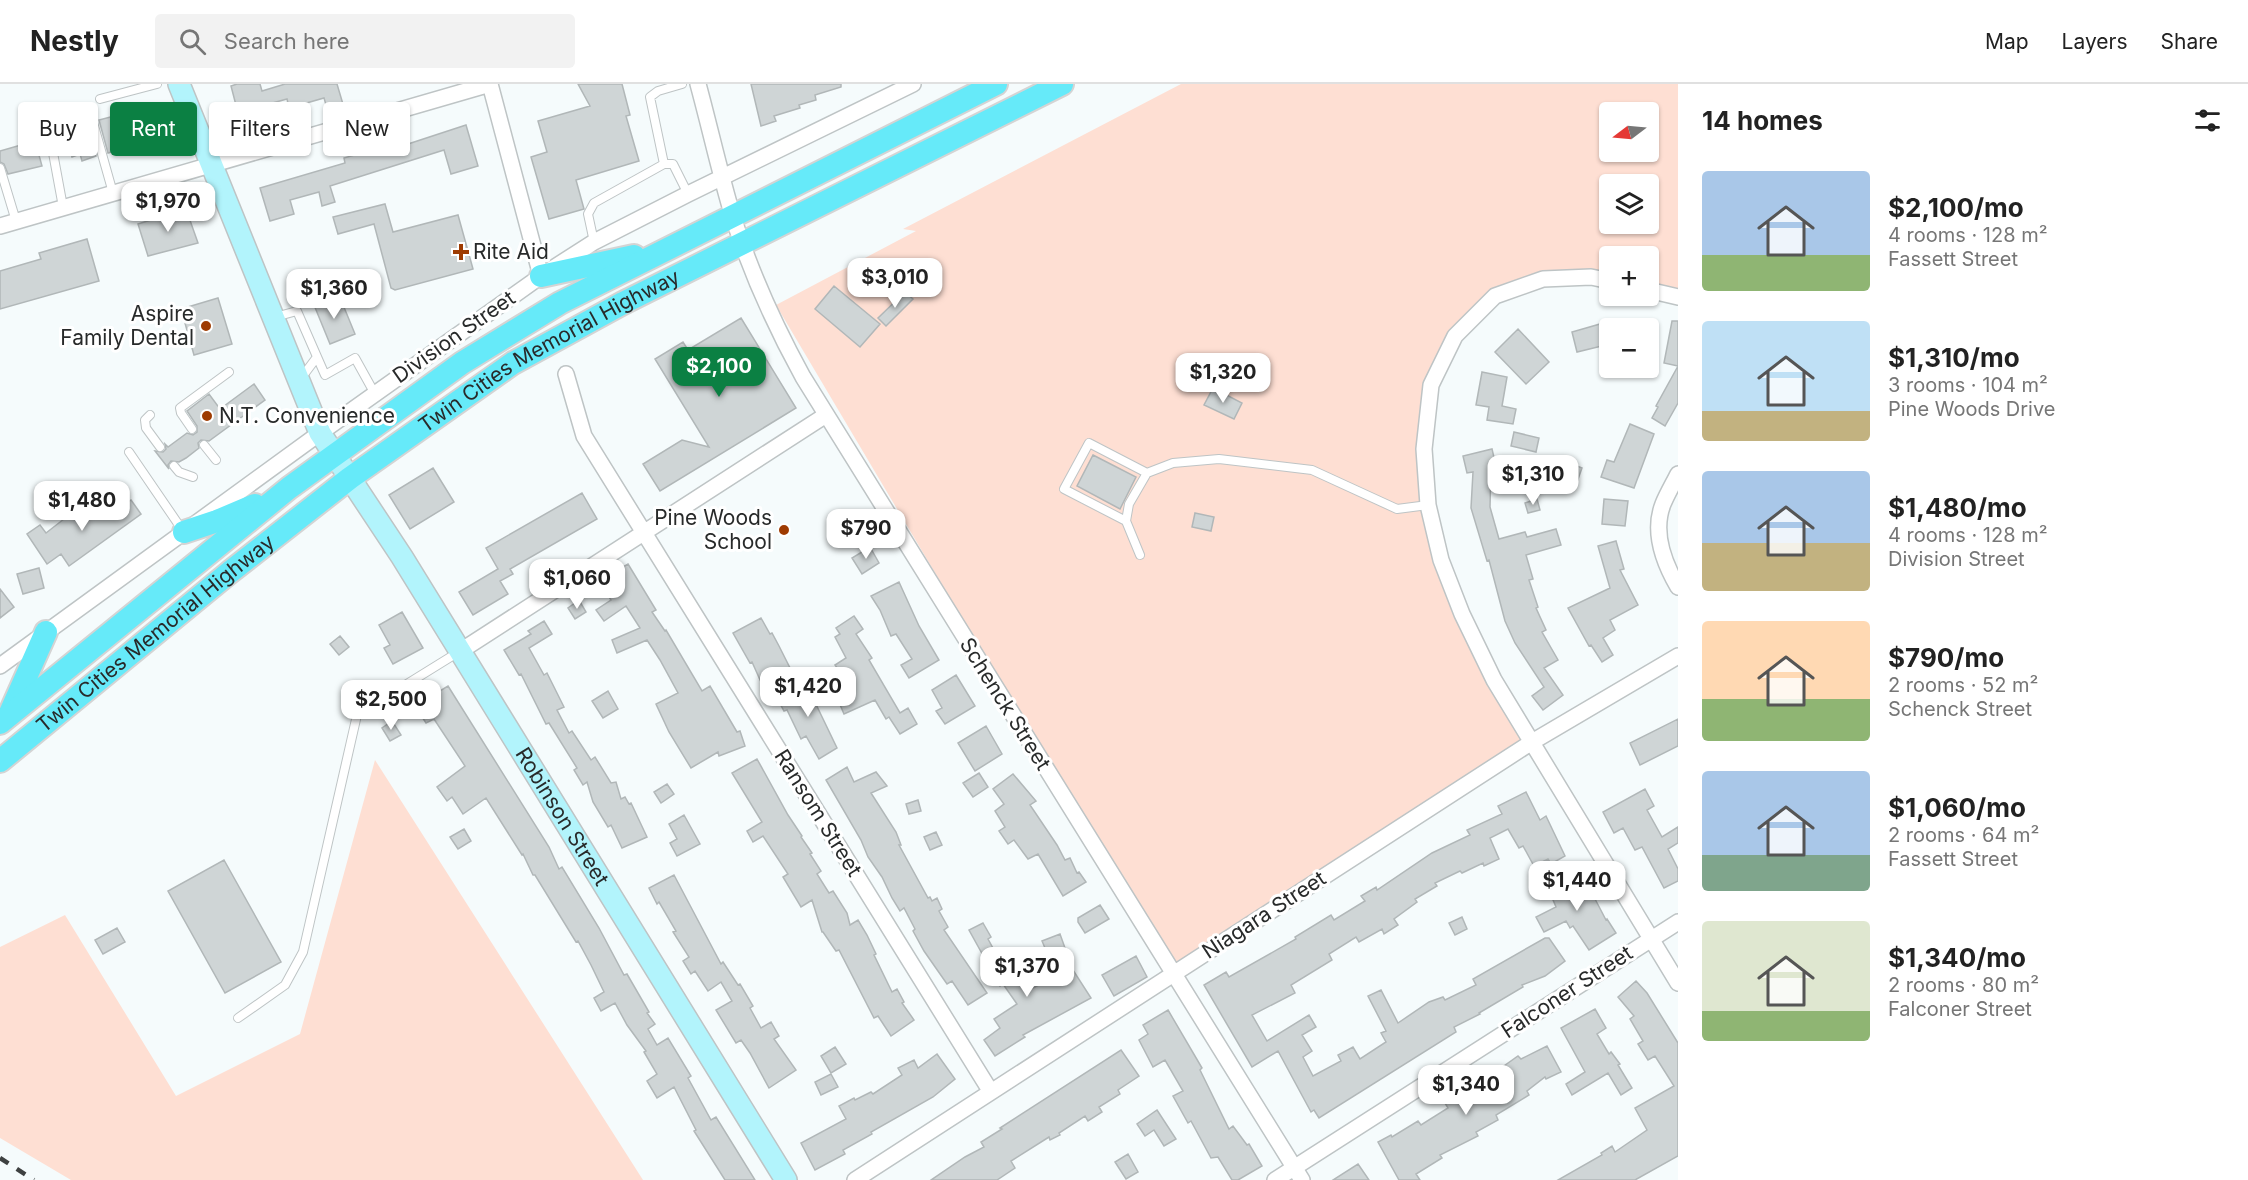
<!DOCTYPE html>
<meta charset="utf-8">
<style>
body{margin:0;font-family:Inter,sans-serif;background:#f2f2f2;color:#222;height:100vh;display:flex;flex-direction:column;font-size:22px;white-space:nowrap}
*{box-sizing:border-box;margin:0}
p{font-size:20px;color:#767676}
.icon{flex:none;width:33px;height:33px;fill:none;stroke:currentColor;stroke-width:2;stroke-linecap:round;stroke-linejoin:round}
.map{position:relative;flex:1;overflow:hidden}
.drawer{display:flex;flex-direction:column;background:#fff;width:570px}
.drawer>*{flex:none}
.banner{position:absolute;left:18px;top:18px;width:570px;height:54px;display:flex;gap:12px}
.needle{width:39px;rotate:254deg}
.controls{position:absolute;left:1599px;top:18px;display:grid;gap:12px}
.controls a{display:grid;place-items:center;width:60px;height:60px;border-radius:6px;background:#fff;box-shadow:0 2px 4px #0004;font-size:30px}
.price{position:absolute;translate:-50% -51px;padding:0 14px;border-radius:12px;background:#fff;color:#222;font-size:20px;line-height:39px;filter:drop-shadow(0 2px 3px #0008)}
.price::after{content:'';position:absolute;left:50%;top:36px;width:18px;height:14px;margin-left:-9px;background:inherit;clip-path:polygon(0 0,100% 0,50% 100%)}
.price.selected{background:#0b8043;color:#fff}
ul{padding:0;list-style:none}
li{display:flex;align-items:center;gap:18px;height:150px;padding:0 24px}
li span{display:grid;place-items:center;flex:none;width:168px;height:120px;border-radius:6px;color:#555}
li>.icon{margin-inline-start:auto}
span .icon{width:72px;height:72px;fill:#fffc;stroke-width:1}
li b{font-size:26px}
h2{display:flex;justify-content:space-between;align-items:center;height:72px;padding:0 24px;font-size:26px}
.chip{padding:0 21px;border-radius:6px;background:#fff;box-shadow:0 2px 4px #0004;font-size:21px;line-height:54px}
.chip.selected{background:#0b8043;color:#fff}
header{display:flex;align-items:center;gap:36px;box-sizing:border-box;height:84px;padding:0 30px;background:#fff;border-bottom:2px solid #e0e0e0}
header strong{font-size:28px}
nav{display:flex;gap:33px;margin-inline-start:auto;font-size:21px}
.search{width:420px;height:54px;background:#f2f2f2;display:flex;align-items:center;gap:15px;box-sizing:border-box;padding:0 21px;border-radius:6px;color:#767676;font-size:22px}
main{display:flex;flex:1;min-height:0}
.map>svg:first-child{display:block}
.green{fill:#fedfd3;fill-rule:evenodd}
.building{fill:#cfd5d6;stroke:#b1b7b8;stroke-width:1.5}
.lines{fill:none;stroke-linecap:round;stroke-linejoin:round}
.lane-casing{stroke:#bec4c5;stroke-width:10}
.street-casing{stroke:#bec4c5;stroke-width:18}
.secondary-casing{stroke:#bec4c5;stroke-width:24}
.primary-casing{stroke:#d4d4d4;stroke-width:26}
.lane{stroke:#fff;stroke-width:8}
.street{stroke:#fff;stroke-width:15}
.secondary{stroke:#b2f4fc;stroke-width:21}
.primary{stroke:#66eaf9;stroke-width:22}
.rail{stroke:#3e4141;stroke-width:4.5;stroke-dasharray:10 10;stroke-linecap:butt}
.poi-dot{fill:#9e3b01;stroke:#fff;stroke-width:2}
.labels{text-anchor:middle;stroke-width:6;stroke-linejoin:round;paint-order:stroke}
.poi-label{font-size:21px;fill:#282a2a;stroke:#fff;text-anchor:start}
.street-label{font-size:21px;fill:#282a2a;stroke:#fff}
</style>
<header>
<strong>Nestly</strong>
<div class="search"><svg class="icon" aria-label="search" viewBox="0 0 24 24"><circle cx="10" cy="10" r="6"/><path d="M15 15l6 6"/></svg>Search here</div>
<nav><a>Map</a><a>Layers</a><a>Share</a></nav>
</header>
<main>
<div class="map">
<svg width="1678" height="1096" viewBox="0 0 1678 1096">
<rect width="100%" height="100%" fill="#f5fbfc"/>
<path class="green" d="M1181,0H1678V213L1649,206L1648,172H1610L1609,197L1591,193L1495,212L1455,252L1431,301L1424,365L1441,476L1532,658L1173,890L776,221L916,147L903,145ZM1610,28H1648V68H1610ZM1610,100H1648V140H1610Z
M375,676L643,1096H71L0,1054V863L65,831L176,1012L300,950Z"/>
<path class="building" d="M237,0H260L262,7L285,0H337L345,27L329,31L324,14L289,24L287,15L258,23L260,29L249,32L247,26L238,29L231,2Z
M578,0H622L630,31L626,32L639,77L576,96L584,125L549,135L531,73L547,68L538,37L590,22Z
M751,0H841V3L815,11L816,16L799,21L800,24L774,32L776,37L761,42Z
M152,22L161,55L108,69L99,36Z
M87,37L96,72L82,77L80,70L72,73L64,44Z
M466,41L478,82L451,90L444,66L330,102L335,118L322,122L319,108L290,116L294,130L270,137L260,104L345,79L344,74L389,61L387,53L404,48L408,60Z
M35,57L42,82L8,90L4,80L0,78V67Z
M385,120L393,148L458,131L473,185L395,206L391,204L374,140L338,150L333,133Z
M186,125L198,159L148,172L138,140Z
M87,155L99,197L0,225V187L41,175L39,169Z
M834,202L880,240L860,263L815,225Z
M905,208L913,215L886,242L878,234Z
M339,211L355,250L330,260L314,221Z
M218,214L232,260L194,271L181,225Z
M741,234L796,324L660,407L643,380L682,356L709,363L655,275L683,258L688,266Z
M1672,237H1678V319L1665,342L1652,334L1658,323L1656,322L1678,282L1664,279Z
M1600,240L1606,261L1577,268L1572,248Z
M1518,245L1549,278L1526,300L1495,268Z
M1482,288L1507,293L1502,322L1516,325L1513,340L1487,336L1489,323L1476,321Z
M254,300L265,316L209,357L201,356L198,359L199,364L186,374L179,378L171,377L168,381L169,385L155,367L163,368L166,365L165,360L168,363L187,349L193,351L197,348V342L187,327L209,310L220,325Z
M1213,304L1242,319L1234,335L1204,321Z
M1630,340L1654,350L1634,404L1601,393L1607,376L1614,378Z
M1514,348L1539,354L1536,368L1511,362Z
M1492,365L1496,382L1491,383L1490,423L1499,455L1525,448L1527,453L1556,445L1561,461L1526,471L1533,495L1529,496L1538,523L1536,524L1546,546L1542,548L1558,576L1544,584L1563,611L1543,626L1532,612L1544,603L1515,559L1505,537L1489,476L1487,477L1471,424L1473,388L1467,389L1463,372Z
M1093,371L1136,393L1120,425L1077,402Z
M1569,379L1582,384L1577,398L1563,392Z
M433,384L454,418L410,445L389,411Z
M582,409L597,435L510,485L513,490L500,497L508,510L473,531L459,508L498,485L486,464Z
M1537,415L1540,426L1528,429L1525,419Z
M1604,415L1628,417L1625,442L1602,440Z
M131,416L141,430L69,482L61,470L47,480L27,450L40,441L46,449L73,428L77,433L102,417L111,430Z
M1195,429L1214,433L1211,447L1192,443Z
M1616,457L1624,485L1620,486L1638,521L1610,536L1615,546L1603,554L1613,571L1602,578L1591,561L1589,562L1568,524L1610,504L1598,462Z
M870,463L879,479L862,490L852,474Z
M628,480L656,526L652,528L665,547L666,546L702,607L710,602L737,648L740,647L745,662L719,672L718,668L691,684L669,648L656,620L678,609L660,576L647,556L617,569L612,556L640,544L626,522L604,537L596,526L611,516L599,497Z
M39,484L44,504L23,510L17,490Z
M899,498L919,542L939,576L909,594L901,581L912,575L896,550L891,552L880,526L871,512Z
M0,505L14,523L0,534Z
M579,516L586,528L575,535L568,524Z
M402,528L423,564L393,580L384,564L390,561L379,541Z
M854,532L863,545L856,550L872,574L869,576L900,629L908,624L917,640L900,650L889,633L886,635L875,616L844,630L838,616L848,612L832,589L838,585L835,581L846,574L835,553L840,550L836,544Z
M761,534L770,550L772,549L779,562L790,584L761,598L752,578L750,579L733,549Z
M544,537L552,550L529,564L544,591L547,589L564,623L557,626L569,649L572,647L591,676L595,673L611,699L616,698L621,715L625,713L629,720L631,719L647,753L622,764L611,741L608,743L593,718L587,698L583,701L574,686L577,684L549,639L546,640L521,590L519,591L504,566L531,550L528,547Z
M340,552L349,563L339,571L330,560Z
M956,591L975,622L945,640L936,627L942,624L932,606Z
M811,595L818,608L812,612L837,664L819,675L806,652L801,655L787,626L784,627L777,614Z
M448,602L549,763L559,785L562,783L599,844L624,891L627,890L649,928L647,929L655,940L648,945L657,961L668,954L691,992L688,994L711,1036L716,1033L755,1096H725L694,1047L696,1046L674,1003L657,1014L647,997L657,990L644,968L646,967L627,941L615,919L601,927L594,914L604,908L591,881L578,857L576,858L535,791H533L523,770L522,771L486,714L463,730L452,713L447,717L437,703L465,682L434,635L426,639L415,622Z
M608,607L618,625L603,634L592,617Z
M1678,635V662L1640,681L1630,659Z
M392,637L401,651L390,657L382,644Z
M986,642L1002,670L975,687L958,659Z
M757,675L788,731L802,752L801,753L812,769L810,770L821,787L817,790L829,809L833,807L847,829L850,841L858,836L867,851L876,870L874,871L892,908L897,905L904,918L902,919L914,936L891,952L878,932L874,934L839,866L836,867L823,848H822L812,816L801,823L783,793L788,790L763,752L753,758L747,747L762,738L732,689Z
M847,683L854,698L876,688L887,702L871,709L896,748L901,761H899L928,814L930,813L932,817L937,814L942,825L939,827L948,843L944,846L987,909L968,921L952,897L947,900L924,867L913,847L915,845L904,824L900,827L892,814L882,793L868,773L861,756L826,696Z
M979,689L988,703L973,713L963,699Z
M1013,690L1036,717L1030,721L1057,761L1065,776L1070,774L1077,789L1079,788L1086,798L1063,812L1038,770L1028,775L1014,756L1008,760L999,747L1005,743L995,727L1004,720L993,705Z
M667,700L674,710L661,719L654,708Z
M1645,705L1654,722L1647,726L1662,753L1678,743V759L1668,765L1678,785V797L1664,804L1642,763L1635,766L1623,744L1614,749L1603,728Z
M1526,708L1540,736L1546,732L1565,772L1551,780L1548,775L1534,782L1523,762L1519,764L1508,745L1490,754L1499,775L1484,782L1483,779L1462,789L1460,787L1435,799L1437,802L1415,815L1417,818L1394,835L1398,841L1384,850L1382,845L1359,858L1356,853L1329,870L1332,876L1291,901L1295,909L1252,931L1267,957L1309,931L1316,943L1302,951L1312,967L1303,973L1313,992L1341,977L1338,971L1353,963L1360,975L1386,958L1381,949L1386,947L1368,912L1381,906L1398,939L1429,918L1443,913L1445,916L1476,901L1473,895L1545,854H1549L1565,877L1545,892L1522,901L1523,903L1479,929L1480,930L1454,943L1456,948L1319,1034L1314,1026L1311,1028L1278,967L1252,983L1204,901L1226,888L1229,893L1296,855L1295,853L1331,831L1334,836L1365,817L1361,812L1376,803L1377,806L1432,769L1470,751L1467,746L1502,730L1498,722Z
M918,716L921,727L909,730L906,720Z
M684,731L700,760L677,772L670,759L677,755L669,740Z
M464,745L471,757L458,765L450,753Z
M936,748L942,761L930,766L924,753Z
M224,776L281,878L225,909L168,807Z
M1579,789L1591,815L1594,813L1606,836L1607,835L1616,849L1589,866L1573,842L1570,844L1566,837L1544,848L1536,833L1556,823L1548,804Z
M674,791L721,880L723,878L738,901L740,900L753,922L750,924L761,944L771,938L779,952L774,955L796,986L769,1004L750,969L741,956L736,959L716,926L732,917L721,898L708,907L695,887L691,890L683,877L689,873L673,848L676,847L659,818L657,820L649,804Z
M1100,821L1109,835L1085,849L1078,838V834Z
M1462,833L1467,845L1455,851L1449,839Z
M983,839L991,853L988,855L1004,884L1007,882L1025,908L1051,895L1053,899L1073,886L1091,914L1023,951L1025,953L995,972L984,956L1000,944L994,935L1017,920L1003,900L1000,902L969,846Z
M117,844L125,858L103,870L95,856Z
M1060,850L1065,864L1048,871L1042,857Z
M1136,872L1147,893L1114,912L1102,891Z
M1636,897L1647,909L1678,959V1072L1635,1096H1558L1602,1071L1601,1069L1612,1062L1615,1068L1647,1046L1635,1024L1674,1002L1655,972L1648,976L1638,960L1643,957L1630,935L1634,932L1618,913Z
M1595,925L1606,944L1597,950L1609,970L1611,968L1620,980L1618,981L1632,1004L1621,1011L1608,989L1572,1011L1566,1000L1585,988L1561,944Z
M1168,926L1202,984L1200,986L1229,1045L1233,1042L1247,1061L1249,1060L1262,1082L1238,1096H1232L1218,1073L1211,1074L1191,1037L1188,1039L1173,1012L1183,1007L1165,976L1153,983L1139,956L1148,950L1143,941Z
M1547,962L1561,988L1546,995L1545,993L1527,1007L1529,1011L1496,1031L1498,1036L1476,1048L1478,1052L1440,1071L1442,1074L1416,1090L1420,1096H1399L1378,1058L1391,1051L1392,1053L1418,1037L1421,1041L1448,1024L1445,1019L1459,1012L1461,1016L1490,1000L1487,994L1518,972L1521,975Z
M835,963L846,980L831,989L821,972Z
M1121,966L1139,992L1118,1006L1120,1010L1099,1023L1102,1028L1088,1037L1085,1032L1059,1049L1060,1051L1050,1056L1049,1053L1011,1077L1015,1084L997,1096H931L965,1073L984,1063L981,1058L1002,1045L1000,1044Z
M937,970L955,995L933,1013L871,1048L872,1050L843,1066L845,1070L815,1086L801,1059L846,1035L839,1022L854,1014L855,1016L871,1008L873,1010L902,991L898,984L914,976L918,984Z
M831,990L838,1003L821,1011L815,998Z
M1157,1026L1176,1055L1164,1062L1154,1046L1145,1052L1137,1040Z
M1128,1070L1138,1088L1126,1095L1115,1078Z
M1358,1080L1369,1096H1333Z"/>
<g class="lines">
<defs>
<path id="lane" d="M100,15L157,0
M68,30L89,24L113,109
M51,58L63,123
M664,80L650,13L658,7L682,0
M0,84L16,137
M594,158L588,130L594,119L664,80H673L688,110
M275,233L297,227L325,291L355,274L375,310
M302,293L317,273
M150,331L145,336L146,344L160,363
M192,345L181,329L180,324L229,288
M204,361L216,376
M129,368L183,447
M174,382L179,388L193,393
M1126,437L1064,405L1089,359L1147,389
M1140,471L1126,437L1129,420L1147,389L1173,379L1219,375L1312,386L1397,425L1428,421
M238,934L285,901L303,868L357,631L457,569"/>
<path id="street" d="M490,0L541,192
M698,0C710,44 720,90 733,133C751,189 775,242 803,293L1302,1096
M0,142L490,0
M1610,197L1591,193L1543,195L1495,212L1455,252L1431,301L1424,365L1428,421L1441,476L1462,530L1494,596L1678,899
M1648,206L1678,213
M566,290L584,352L991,1008
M1678,390C1673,400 1667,410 1663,420C1652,448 1664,479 1678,503
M459,568L826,331
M0,582L320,349L541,192L594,158L688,110L913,0
M855,1096L1532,658L1678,572
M1275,1096L1678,838"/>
<g id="secondary">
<path id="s1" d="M179,0L320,349L402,473L786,1096"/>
</g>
<g id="primary">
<path d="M541,192L634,172"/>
<path d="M184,448L217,437L255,421"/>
<path d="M10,629L46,548"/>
<path d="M0,639L289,404L462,279L560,219L996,0"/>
<path id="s2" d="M0,677L230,488L350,394L513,279L623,219L1062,0"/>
</g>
</defs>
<use href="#lane" class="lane-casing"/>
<use href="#street" class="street-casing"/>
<use href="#secondary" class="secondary-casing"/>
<use href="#primary" class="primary-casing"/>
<use href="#lane" class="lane"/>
<use href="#street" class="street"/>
<use href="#secondary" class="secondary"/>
<use href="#primary" class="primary"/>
<path class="rail" d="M0,1074L34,1096"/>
</g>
<g class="poi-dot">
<path d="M458 159h6v6h6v6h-6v6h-6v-6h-6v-6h6z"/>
<circle cx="206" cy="242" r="6"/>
<circle cx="207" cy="332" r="6"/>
<circle cx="784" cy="446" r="6"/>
</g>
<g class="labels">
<g class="poi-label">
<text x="473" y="175">Rite Aid</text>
<text x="194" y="237" text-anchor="end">Aspire<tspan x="194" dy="24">Family Dental</tspan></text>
<text x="219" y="339">N.T. Convenience</text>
<text x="772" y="441" text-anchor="end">Pine Woods<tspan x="772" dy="24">School</tspan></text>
</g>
<g class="street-label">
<text transform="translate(454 253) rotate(-35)" y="7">Division Street</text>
<text dy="7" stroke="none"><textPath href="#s2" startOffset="687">Twin Cities Memorial Highway</textPath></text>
<text dy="7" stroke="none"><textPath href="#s2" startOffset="201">Twin Cities Memorial Highway</textPath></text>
<text transform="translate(1005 620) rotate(58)" y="7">Schenck Street</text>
<text transform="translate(818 729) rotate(58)" y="7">Ransom Street</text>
<text dy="7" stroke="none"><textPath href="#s1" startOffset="830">Robinson Street</textPath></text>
<text transform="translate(1264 831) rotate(-33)" y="7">Niagara Street</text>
<text transform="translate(1567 908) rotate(-33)" y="7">Falconer Street</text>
</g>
</g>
</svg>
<div class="controls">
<a><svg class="needle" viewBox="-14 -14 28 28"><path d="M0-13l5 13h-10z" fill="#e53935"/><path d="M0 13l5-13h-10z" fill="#767676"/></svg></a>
<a><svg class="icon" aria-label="layers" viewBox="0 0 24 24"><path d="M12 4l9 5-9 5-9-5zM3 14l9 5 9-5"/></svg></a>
<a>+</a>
<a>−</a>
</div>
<b class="price" style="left:168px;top:149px">$1,970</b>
<b class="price" style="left:895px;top:225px">$3,010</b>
<b class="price" style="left:334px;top:236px">$1,360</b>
<b class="price selected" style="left:719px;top:314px">$2,100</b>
<b class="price" style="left:1223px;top:320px">$1,320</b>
<b class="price" style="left:1533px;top:422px">$1,310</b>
<b class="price" style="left:82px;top:448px">$1,480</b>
<b class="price" style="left:866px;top:476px">$790</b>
<b class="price" style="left:577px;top:526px">$1,060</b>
<b class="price" style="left:808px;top:634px">$1,420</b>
<b class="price" style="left:391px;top:647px">$2,500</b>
<b class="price" style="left:1577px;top:828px">$1,440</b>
<b class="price" style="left:1027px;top:914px">$1,370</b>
<b class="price" style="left:1466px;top:1032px">$1,340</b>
<div class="banner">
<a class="chip">Buy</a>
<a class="chip selected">Rent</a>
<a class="chip">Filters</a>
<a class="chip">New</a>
</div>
</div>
<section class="drawer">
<h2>14 homes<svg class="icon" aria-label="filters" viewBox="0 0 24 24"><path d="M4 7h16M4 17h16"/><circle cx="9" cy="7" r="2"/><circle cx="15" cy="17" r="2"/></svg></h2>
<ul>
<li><span style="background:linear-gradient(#a9c7e8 70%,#8fb573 0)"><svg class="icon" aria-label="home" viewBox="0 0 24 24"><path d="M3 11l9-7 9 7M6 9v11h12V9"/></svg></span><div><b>$2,100/mo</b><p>4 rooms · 128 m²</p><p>Fassett Street</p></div></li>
<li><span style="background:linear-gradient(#bfe0f5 75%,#c2b280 0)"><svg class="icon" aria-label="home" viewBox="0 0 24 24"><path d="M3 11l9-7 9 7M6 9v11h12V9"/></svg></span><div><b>$1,310/mo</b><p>3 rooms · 104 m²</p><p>Pine Woods Drive</p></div></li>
<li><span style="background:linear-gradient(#a9c7e8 60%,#c2b280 0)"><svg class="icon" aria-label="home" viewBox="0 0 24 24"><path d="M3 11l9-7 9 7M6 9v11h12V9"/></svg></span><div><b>$1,480/mo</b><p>4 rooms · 128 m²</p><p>Division Street</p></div></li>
<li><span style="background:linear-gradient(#ffd9b3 65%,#8fb573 0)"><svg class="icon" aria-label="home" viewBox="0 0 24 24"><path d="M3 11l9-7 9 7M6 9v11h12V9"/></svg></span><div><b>$790/mo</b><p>2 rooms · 52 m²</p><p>Schenck Street</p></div></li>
<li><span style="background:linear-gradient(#a9c7e8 70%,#7fa58c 0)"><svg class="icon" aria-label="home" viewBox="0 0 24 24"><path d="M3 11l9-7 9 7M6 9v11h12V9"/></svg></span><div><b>$1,060/mo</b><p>2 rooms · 64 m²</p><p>Fassett Street</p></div></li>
<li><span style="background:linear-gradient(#dfe7d0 75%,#8fb573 0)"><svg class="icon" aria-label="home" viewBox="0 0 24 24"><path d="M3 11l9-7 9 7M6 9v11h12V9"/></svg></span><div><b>$1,340/mo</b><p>2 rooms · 80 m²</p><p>Falconer Street</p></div></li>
</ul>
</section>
</main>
